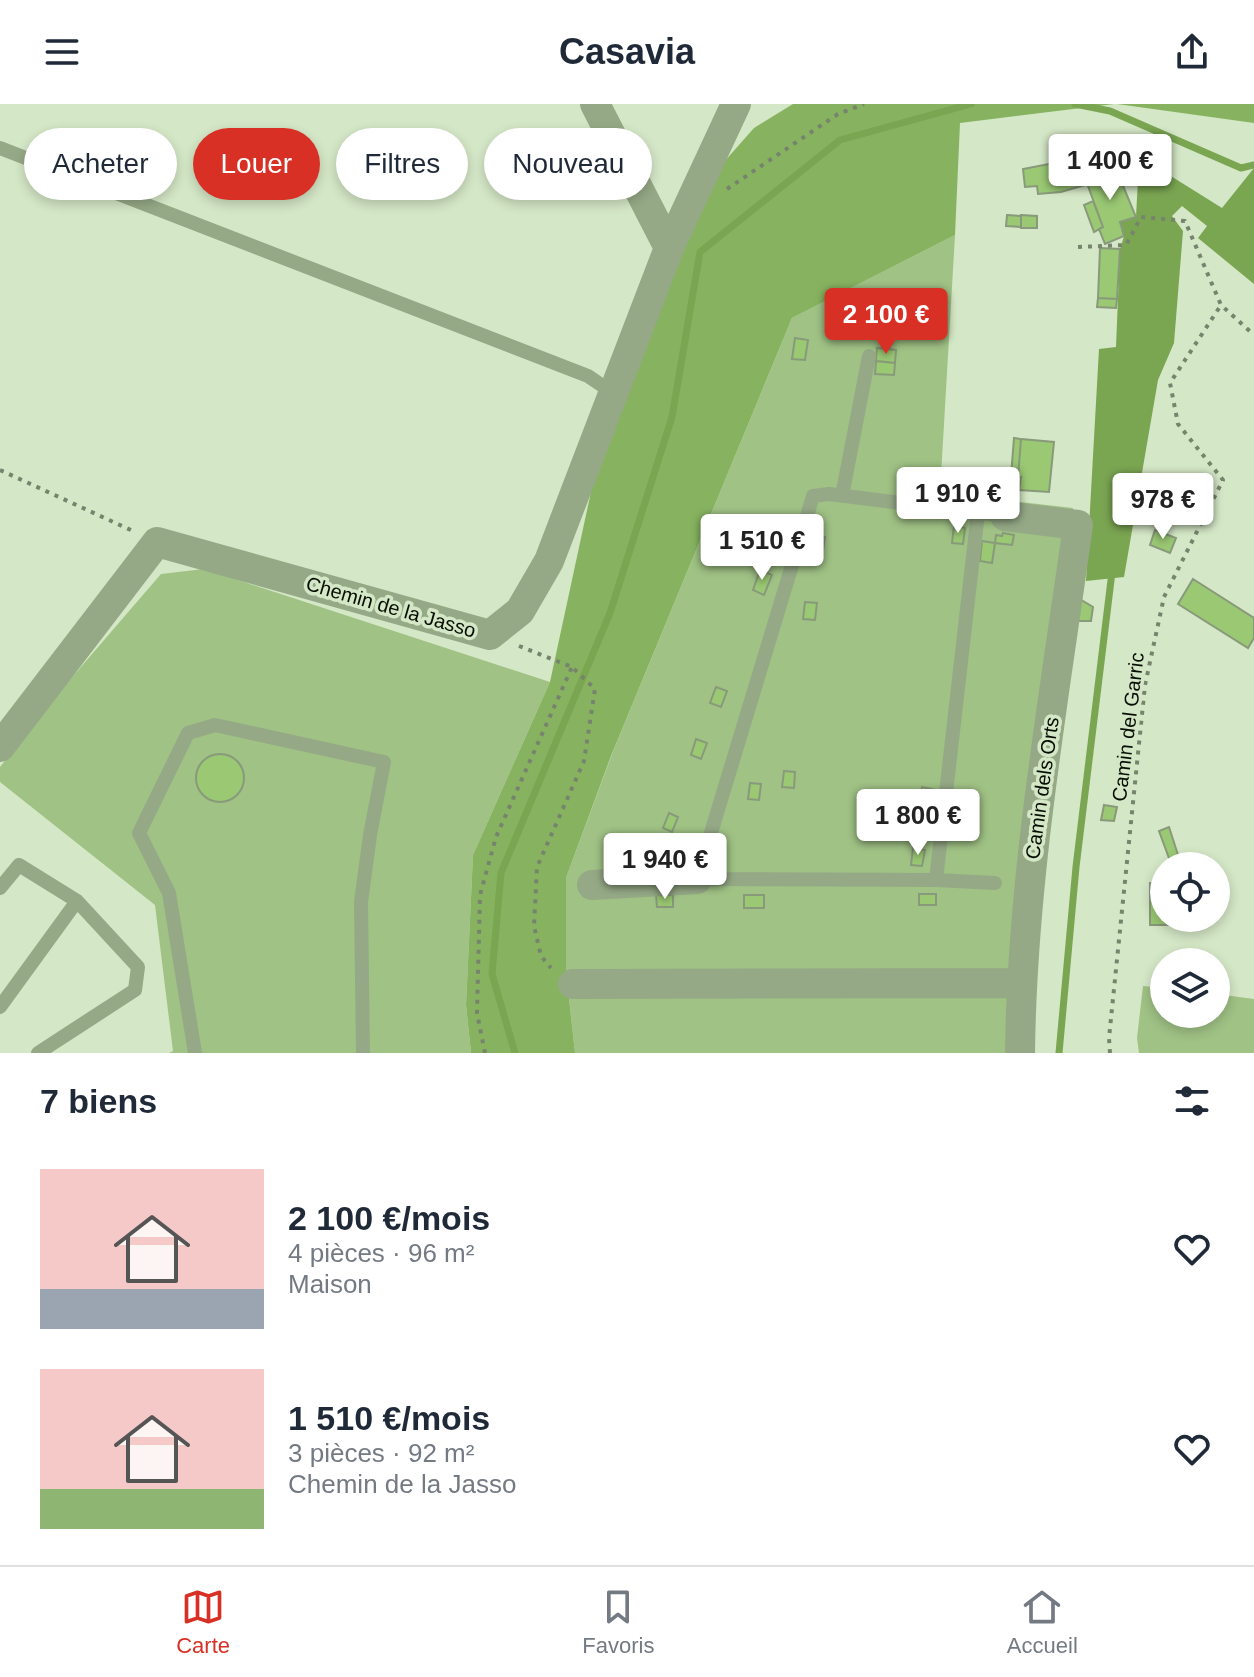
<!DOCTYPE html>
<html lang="fr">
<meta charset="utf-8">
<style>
body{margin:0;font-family:Helvetica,sans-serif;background:#f6f6f7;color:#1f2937;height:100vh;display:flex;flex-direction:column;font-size:30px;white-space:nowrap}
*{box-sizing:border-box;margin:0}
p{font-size:26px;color:#747a83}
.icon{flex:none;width:44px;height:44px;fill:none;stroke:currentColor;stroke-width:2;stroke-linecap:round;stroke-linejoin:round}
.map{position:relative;height:949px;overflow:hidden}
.side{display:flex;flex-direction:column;background:#fff;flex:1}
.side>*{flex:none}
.hud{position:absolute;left:24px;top:24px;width:800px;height:72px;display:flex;gap:16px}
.buttons{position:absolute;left:1150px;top:748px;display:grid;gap:16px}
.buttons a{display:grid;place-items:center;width:80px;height:80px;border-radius:50%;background:#fff;box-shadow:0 4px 12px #0003;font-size:40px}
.price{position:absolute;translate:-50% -68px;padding:0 18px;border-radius:8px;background:#fff;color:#222;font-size:26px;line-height:52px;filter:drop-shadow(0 2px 4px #0008)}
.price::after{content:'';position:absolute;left:50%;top:48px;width:24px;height:18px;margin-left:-12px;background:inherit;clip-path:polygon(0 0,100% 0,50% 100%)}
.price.active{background:#d93025;color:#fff}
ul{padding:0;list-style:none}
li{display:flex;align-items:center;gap:24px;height:200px;padding:0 40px}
li span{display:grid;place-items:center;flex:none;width:224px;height:160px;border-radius:0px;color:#555}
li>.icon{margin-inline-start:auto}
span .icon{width:96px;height:96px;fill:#fffc;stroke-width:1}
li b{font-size:34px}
h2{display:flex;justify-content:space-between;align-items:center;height:96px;padding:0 40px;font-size:34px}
.chip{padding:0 28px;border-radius:36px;background:#fff;box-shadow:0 4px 12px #0003;font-size:28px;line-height:72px}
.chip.active{background:#d93025;color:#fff}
header{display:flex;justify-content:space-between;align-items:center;height:104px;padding:0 40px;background:#fff;font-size:36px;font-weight:600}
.menu{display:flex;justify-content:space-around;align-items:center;height:112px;border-top:2px solid #e0e1e3;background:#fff;font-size:22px;color:#747a83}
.menu a{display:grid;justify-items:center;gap:4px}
.menu .active{color:#d93025}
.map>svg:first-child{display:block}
.green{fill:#a0c285}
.forest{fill:#87b360}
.water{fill:#7aa551}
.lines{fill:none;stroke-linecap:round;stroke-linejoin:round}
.stream{stroke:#7aa551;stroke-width:7}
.building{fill:#9ac873;stroke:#889a7b;stroke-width:2}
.path{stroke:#77846d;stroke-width:4;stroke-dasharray:4 6;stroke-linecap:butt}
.lane{stroke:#95a986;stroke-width:14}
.street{stroke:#95a986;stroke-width:30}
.labels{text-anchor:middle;stroke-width:7;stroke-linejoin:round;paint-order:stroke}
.street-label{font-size:20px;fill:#080e04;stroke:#d4e7c6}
</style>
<header><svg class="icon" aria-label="menu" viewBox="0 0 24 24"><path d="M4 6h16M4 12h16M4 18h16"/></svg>Casavia<svg class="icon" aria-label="share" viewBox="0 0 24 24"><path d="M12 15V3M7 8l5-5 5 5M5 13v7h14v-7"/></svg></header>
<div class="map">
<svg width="1254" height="949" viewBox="0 0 1254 949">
<rect width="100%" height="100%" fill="#d4e7c6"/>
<path class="green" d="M955,131L940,389L1073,404L1010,870L1012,949H575L566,867V774L614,645L792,214Z
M204,465L550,578L473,751L466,901L471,949H169L173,947L155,801L0,678V663L55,593L161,470Z
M1143,882L1164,884V910H1216V890L1254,895V949H1139L1137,934Z"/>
<path class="forest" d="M793,0H1114L960,19L955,131L792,214L611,652L566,774V867L575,949H471L466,901L473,751L550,578L614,281L677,111L754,24Z
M1117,0H1254V19Z"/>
<path class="water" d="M1254,64V180L1198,134L1207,122L1182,102L1172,112L1183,127L1174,239L1158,276L1124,473L1086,477L1099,245L1116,243L1120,146L1124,132L1120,118L1136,113L1138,75L1166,69L1222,104Z"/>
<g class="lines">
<path class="stream" d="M1075,0L1110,7L1241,64L1254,61
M515,949L492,870L501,769L610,509L672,313L700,148L840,36L971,0
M1059,949L1076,763L1112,468"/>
</g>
<path class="building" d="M1080,54L1088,80L1061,88L1038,90L1037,82L1025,83L1023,65Z
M1114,60L1136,113L1120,118L1124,132L1105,140L1099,125L1103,123L1084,71Z
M1093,97L1103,123L1094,128L1084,101Z
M1007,111L1021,112V123L1006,122Z
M1021,111L1037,112V124H1021Z
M1100,144L1120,145L1117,195L1098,194Z
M1098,194L1117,195L1116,204L1097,203Z
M795,234L808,236L805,256L792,255Z
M877,244L896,246L895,259L876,257Z
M876,257L895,259L894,271L875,270Z
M1014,334L1021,335L1018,373L1011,372Z
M1021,335L1054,338L1049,388L1019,386L1021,373H1018Z
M954,422L965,424L963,440L952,439Z
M1155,426L1176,434L1170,449L1150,441Z
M1003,429L1014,431L1012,441L995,439L996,431L1002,432Z
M814,432L825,433L822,453L811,452Z
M982,437L995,439L992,459L980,457Z
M760,466L772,471L764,491L753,486Z
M1193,475L1254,514V534L1248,544L1178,500Z
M1073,491L1093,503L1091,517H1070Z
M805,498L817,499L815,516L803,515Z
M716,583L727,587L721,603L710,599Z
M696,635L707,639L701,655L691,651Z
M196 674a24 24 0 1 1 48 0a24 24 0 1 1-48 0Z
M784,667L795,668L794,684L782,683Z
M750,679L761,680L759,696L748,695Z
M922,683L932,685L930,701L920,700Z
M1104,701L1117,703L1114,717L1101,716Z
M669,709L678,713L672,728L663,724Z
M1169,723L1179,754L1190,750L1198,762H1170L1167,759L1170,757L1159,727Z
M913,744L925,746L922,762L911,761Z
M1150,779L1164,780V814H1210V821H1150Z
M919,790H936V801H919Z
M656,791H673V803H657Z
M744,791H764V804H744Z"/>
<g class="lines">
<path class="path" d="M727,85L838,10L864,0
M1078,143L1126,141L1141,113L1185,117L1221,201L1254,231
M0,366L133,427
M519,542L572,563L595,585L584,657L537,763L534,822L541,852L551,864
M485,949L477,909L480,791L496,733L572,563
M1110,949L1109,934L1145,581L1164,493L1223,376L1178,320L1170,279L1221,201"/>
<path class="lane" d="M0,44L588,272L613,289
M842,392L869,252
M936,776L978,409
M995,779L936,776L697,775L813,392L829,390L1005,412
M0,784L19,761L77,797L138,863L135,886L38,949
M0,903L77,797
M195,949L169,789L139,729L188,629L215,621L384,658L370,731L361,798L363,949"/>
<path class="street" d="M595,0L669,144
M1005,412L1078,421C1054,596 1022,772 1020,949
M0,643L157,438L490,531L520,507L549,457L669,144L736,0
M592,781L697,775
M573,880L1021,879"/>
</g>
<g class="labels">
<g class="street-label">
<text transform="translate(391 503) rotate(16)" y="7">Chemin de la Jasso</text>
<text transform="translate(1128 623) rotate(-83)" y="7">Camin del Garric</text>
<text transform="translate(1042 684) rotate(-82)" y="7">Camin dels Orts</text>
</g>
</g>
</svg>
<div class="buttons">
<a><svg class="icon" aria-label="locate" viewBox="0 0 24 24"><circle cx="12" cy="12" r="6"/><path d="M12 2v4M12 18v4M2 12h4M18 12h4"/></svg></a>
<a><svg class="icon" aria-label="layers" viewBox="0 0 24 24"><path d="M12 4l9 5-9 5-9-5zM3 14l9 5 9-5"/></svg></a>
</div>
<b class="price" style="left:1110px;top:98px">1 400 €</b>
<b class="price active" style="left:886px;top:252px">2 100 €</b>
<b class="price" style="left:958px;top:431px">1 910 €</b>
<b class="price" style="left:1163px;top:437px">978 €</b>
<b class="price" style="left:762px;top:478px">1 510 €</b>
<b class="price" style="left:918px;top:753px">1 800 €</b>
<b class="price" style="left:665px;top:797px">1 940 €</b>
<div class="hud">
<a class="chip">Acheter</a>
<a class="chip active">Louer</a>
<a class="chip">Filtres</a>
<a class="chip">Nouveau</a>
</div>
</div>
<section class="side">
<h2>7 biens<svg class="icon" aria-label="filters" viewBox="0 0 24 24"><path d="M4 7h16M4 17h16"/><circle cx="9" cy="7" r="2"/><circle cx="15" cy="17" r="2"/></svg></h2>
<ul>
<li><span style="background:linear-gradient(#f6c9c9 75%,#9aa5b1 0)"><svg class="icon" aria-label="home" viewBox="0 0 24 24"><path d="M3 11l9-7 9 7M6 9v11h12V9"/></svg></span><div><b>2 100 €/mois</b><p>4 pièces · 96 m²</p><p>Maison</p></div><svg class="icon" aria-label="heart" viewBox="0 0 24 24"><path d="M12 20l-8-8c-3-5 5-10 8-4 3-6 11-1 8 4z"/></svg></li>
<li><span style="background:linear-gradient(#f6c9c9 75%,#8fb573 0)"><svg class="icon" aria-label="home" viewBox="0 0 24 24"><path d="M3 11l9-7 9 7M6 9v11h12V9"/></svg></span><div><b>1 510 €/mois</b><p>3 pièces · 92 m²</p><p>Chemin de la Jasso</p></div><svg class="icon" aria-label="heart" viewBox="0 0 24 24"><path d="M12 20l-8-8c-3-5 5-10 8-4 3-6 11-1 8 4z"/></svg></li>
</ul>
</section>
<nav class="menu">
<a class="active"><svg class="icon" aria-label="map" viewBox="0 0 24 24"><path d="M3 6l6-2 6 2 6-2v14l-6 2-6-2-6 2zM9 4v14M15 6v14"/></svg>Carte</a>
<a><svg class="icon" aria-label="saved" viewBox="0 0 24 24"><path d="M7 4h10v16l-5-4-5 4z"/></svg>Favoris</a>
<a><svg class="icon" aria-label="home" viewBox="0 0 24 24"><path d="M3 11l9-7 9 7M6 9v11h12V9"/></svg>Accueil</a>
</nav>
